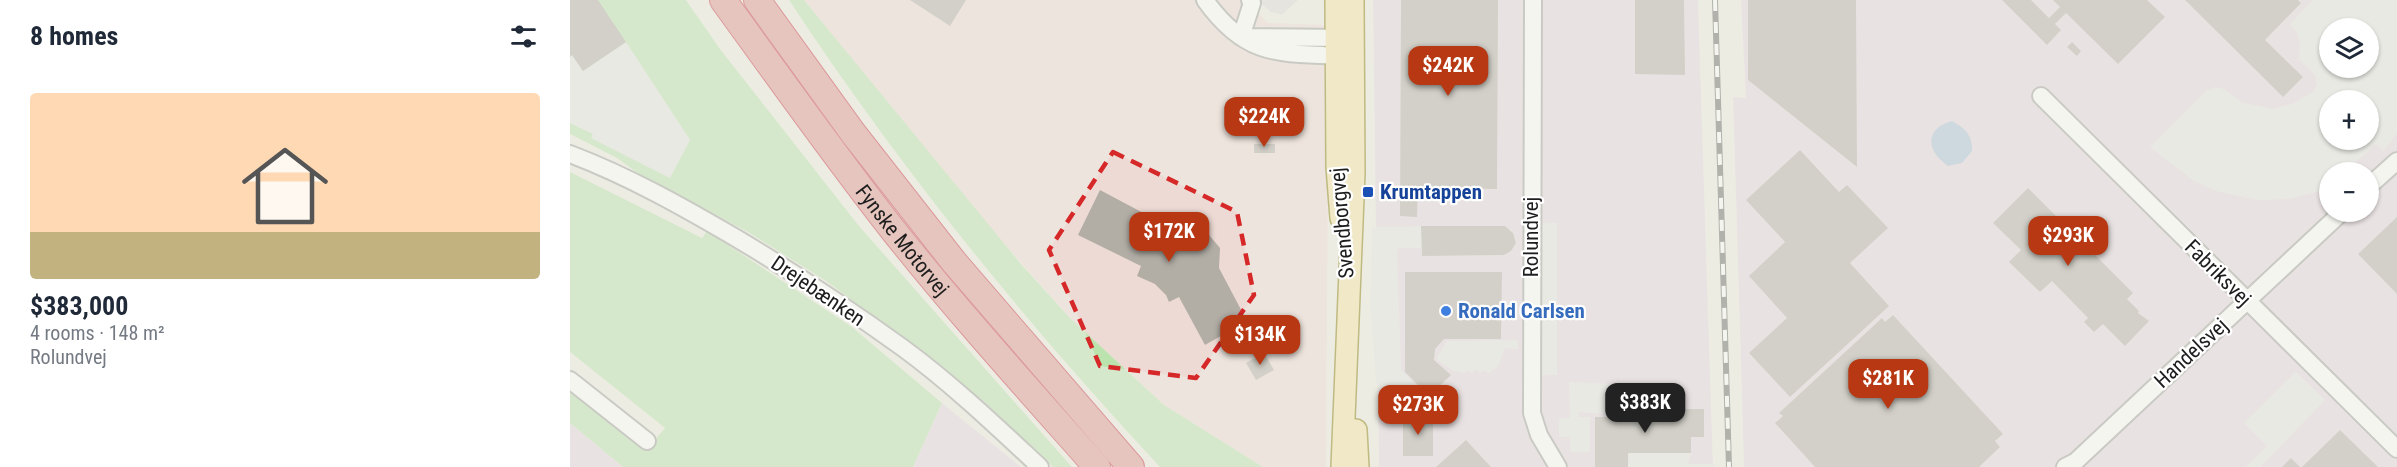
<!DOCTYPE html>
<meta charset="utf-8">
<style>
body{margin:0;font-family:"Roboto Condensed",sans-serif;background:#f6f6f7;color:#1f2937;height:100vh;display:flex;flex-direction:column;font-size:22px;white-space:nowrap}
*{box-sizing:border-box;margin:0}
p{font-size:20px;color:#747a83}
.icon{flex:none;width:33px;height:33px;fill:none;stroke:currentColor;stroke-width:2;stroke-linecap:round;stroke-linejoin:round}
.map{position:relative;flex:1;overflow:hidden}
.panel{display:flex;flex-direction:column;background:#fff;width:570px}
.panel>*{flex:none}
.tools{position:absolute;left:1749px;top:18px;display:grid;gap:12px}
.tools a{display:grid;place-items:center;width:60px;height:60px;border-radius:50%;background:#fff;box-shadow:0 2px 4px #0004;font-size:30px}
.price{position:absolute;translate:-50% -51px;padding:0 14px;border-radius:12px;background:#b73812;color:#fff;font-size:20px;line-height:39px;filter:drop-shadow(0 2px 3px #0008)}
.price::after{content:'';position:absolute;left:50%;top:36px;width:18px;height:14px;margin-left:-9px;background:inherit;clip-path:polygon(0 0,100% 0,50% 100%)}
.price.on{background:#222;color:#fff}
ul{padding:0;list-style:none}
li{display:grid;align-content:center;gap:12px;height:318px;padding:0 30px}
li+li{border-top:2px solid #e0e1e3}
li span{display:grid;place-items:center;height:186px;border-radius:6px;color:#555}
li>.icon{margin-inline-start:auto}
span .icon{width:108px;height:108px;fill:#fffc;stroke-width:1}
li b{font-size:26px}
h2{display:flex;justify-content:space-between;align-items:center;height:72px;padding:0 30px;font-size:26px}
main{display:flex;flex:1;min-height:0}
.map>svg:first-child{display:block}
.residential{fill:#dbdada}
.commercial{fill:#eddad4}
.industrial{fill:#e5d6df;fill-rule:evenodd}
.grass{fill:#bbe3ad}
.parking{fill:#e5e5e5;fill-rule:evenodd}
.water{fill:#a7c1d7}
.building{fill:#b2aea6}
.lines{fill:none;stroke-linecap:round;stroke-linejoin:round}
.minor-casing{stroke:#a1a1a1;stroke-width:20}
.major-casing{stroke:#887c0d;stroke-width:24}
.highway-casing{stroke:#c83344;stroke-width:28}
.minor{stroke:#fff;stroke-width:16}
.major{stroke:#f3e3a2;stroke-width:21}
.highway{stroke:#de9591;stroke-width:26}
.rail-casing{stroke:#6b6b6b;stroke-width:6}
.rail{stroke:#fff;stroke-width:4;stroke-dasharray:11;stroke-linecap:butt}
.marked{fill:none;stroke:#d62828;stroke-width:4.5;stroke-dasharray:12 8;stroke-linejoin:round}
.transit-dot{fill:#1a4fb4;stroke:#fff;stroke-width:2}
.shop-dot{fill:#3f7fe0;stroke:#fff;stroke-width:2}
.labels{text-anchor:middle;stroke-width:4.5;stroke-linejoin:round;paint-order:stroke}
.transit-label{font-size:21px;font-weight:bold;fill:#164399;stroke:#fff;text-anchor:start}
.street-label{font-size:21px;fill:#1d1d1d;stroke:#fff}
.shop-label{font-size:21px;font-weight:bold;fill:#366cbe;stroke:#fff;text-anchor:start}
</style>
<main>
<section class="panel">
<h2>8 homes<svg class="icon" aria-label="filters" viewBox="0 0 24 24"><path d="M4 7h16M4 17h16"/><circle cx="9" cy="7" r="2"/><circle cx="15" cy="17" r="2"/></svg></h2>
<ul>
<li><span style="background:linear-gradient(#ffd9b3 75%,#c2b280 0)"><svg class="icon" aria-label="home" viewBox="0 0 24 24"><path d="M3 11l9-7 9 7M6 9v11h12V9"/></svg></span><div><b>$383,000</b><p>4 rooms · 148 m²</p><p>Rolundvej</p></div></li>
</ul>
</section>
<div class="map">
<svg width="1827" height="467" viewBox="0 0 1827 467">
<rect width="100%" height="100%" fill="#edece3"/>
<path class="residential" d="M687,0H728L712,15L701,12Z"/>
<path class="commercial" d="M234,0H675L698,23L759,25L756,467H693L594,405L500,318L429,238Z"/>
<path class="industrial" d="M803,0H1128L1143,467H809Z
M1171,0H1827V467H1174L1163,97L1176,98ZM1760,28H1798V68H1760ZM1760,100H1798V140H1760ZM1760,172H1798V212H1760Z
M372,403L451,467H343Z
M0,423L53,467H0Z"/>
<path class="grass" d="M0,0H116L150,49L289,226L502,467H483L372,366L256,281L178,232L73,177L47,158L0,134Z
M219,0H234L451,264L500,318L594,405L693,467H590C454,321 328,166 219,0Z
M0,172L132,238L137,231L282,327L372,403L343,467H53L0,423V390L76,450L95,428L0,352Z"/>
<path class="parking" d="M1743,0H1827V133L1814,151L1806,144L1782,165L1786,172H1760L1759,188L1754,190L1719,199L1687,200L1647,191L1624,181L1580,147L1636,91L1645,87L1653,89L1673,103L1704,109L1722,104L1743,92L1747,84L1745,75L1729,59L1730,42L1727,33L1720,24ZM1760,28H1798V68H1760ZM1760,100H1798V140H1760Z
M56,42L120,140L100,178L21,138L23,134L0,123V57L2,55L13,71Z
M970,223H987V375H970Z
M931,226L941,230L946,240L941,251L934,255L852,256L851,248H829L827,251L831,370L852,391L849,395L832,401L826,406L812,393L806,383L800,305L802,227Z
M948,340V349L935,348L928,366L919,373L914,370L910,373L906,369L902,373L899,370L894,373L884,371L871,363L867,358L877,341Z
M1726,372L1755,400L1690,467H1676L1697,446L1674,423Z
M999,382L1043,384L1042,414L1009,412V417H1020V452H1000V437H989V418H1000Z
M1059,453H1121L1118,464H1145V467H1058Z"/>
<path class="water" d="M1382,121C1396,129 1402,135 1402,151L1392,163L1378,166C1356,151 1354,129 1382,121Z"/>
<path class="building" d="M0,0H28L56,42L13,71L2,55L0,57Z
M340,0H396L380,26Z
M831,0H928L927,189L848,188L847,217L830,216Z
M1065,0H1114L1115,75L1065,74Z
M1178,0H1286L1287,167L1178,80Z
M1432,0H1461L1479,18L1490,7L1483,0H1577L1595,17L1548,64L1496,13L1485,24L1491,30L1477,45Z
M1615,0H1728L1731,3L1695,40L1733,77L1713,97Z
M1502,42L1511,51L1507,56L1497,47Z
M684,144H705V153H684Z
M1230,150L1269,192L1277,185L1318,228L1280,263L1319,306L1220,397L1179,353L1217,318L1179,276L1215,242L1176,200Z
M1458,188L1563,293L1557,299L1569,311L1568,313L1579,321L1555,346L1533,324L1524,332L1514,322L1518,318L1482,281L1470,292L1439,262L1451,250L1423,223Z
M530,190L611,233L623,230L639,235L650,248L649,268L677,321L635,345L609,297L599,302L596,295L585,284L567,276L571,266L508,235Z
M1827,217V294L1788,254Z
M851,226H935L943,233L946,243L941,251L934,255L852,256Z
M835,272H932L931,339H874L865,349L864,360L881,375L859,396L835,372Z
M1323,315L1433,434L1425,441L1430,447L1409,467H1245L1205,423L1213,416L1209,413L1312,318L1315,322Z
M694,353L704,370L686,380L676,363Z
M1043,409H1134V437H1121V453H1058V467H1025V417H1043Z
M833,417H863V456H833Z
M1770,430L1808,467H1732Z
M896,440L921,467H866Z
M1721,458L1730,467H1712Z"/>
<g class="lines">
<defs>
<path id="minor" d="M635,0C677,59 711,53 776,56
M963,0L962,413L969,435L988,467
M671,37L682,3L680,0
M673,37L776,38
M1471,96L1827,449
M0,154C58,176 113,207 166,238C223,272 279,309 333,348C382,384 426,426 470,467
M1798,187L1827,161
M0,380L77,441
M1495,467L1505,462L1772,212"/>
<path id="major" d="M766,0L767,167L771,218
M786,430L788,467
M772,467L784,173L783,0"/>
<g id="highway">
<path id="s1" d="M153,0C209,77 264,155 323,230C388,312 458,389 527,467"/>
<path d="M187,0L283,133L384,262L561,467"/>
</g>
</defs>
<use href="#minor" class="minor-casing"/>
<use href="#major" class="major-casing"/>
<use href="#highway" class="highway-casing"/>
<use href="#minor" class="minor"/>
<use href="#major" class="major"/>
<use href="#highway" class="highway"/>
<defs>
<path id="rail" d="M1145,0L1159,467"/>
</defs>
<use href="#rail" class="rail-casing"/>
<use href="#rail" class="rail"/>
</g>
<path d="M0 0H1827V467H0ZM543,152L667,212L684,295L626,378L530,366L479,250Z" fill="#edece3" fill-opacity=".55" fill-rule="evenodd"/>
<path class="marked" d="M543,152L667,212L684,295L626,378L530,366L479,250Z"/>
<rect class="transit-dot" x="792" y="186" width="12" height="12" rx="3"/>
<circle class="shop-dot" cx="876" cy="311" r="6"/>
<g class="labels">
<g class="transit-label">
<text x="810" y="199">Krumtappen</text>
</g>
<g class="street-label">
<text transform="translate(772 223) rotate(-95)" y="7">Svendborgvej</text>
<text transform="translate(961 237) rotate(-90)" y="7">Rolundvej</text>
<text dy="7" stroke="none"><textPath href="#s1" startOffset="300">Fynske Motorvej</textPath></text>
<text transform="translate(1648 273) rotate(45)" y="7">Fabriksvej</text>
<text transform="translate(248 291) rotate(34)" y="7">Drejebænken</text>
<text transform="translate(1621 353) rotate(-43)" y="7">Handelsvej</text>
</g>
<g class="shop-label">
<text x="888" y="318">Ronald Carlsen</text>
</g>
</g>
</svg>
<div class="tools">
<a><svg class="icon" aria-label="layers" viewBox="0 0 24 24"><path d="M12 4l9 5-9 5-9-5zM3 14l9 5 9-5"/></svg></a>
<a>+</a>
<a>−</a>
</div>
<b class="price" style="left:878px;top:97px">$242K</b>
<b class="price" style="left:694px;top:148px">$224K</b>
<b class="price" style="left:599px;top:263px">$172K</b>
<b class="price" style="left:1498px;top:267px">$293K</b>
<b class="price" style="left:690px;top:366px">$134K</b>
<b class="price" style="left:1318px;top:410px">$281K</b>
<b class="price on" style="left:1075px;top:434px">$383K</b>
<b class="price" style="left:848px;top:436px">$273K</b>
</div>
</main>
